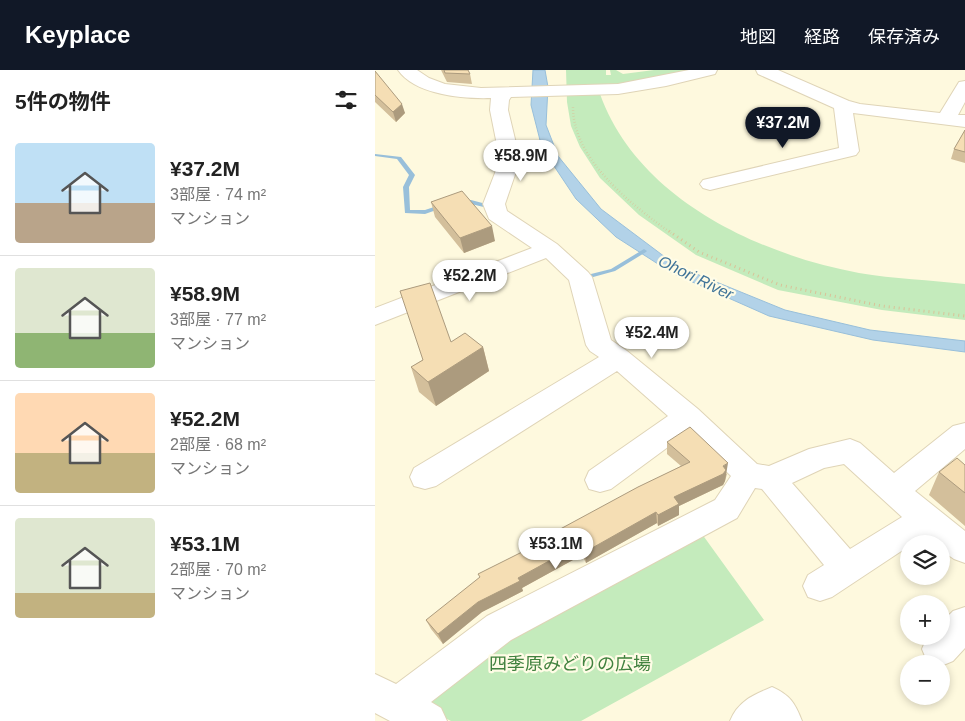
<!DOCTYPE html>
<html lang="ja">
<meta charset="utf-8">
<style>
body{margin:0;font-family:Arial,"Noto Sans JP",sans-serif;background:#f2f2f2;color:#222;height:100vh;display:flex;flex-direction:column;font-size:19px;white-space:nowrap}
*{box-sizing:border-box;margin:0}
p{font-size:16px;color:#767676}
.icon{flex:none;width:28px;height:28px;fill:none;stroke:currentColor;stroke-width:2;stroke-linecap:round;stroke-linejoin:round}
.map{position:relative;flex:1;overflow:hidden}
.sheet{display:flex;flex-direction:column;background:#fff;width:375px}
.sheet>*{flex:none}
.controls{position:absolute;left:525px;top:465px;display:grid;gap:10px}
.controls a{display:grid;place-items:center;width:50px;height:50px;border-radius:50%;background:#fff;box-shadow:0 2px 8px #0003;font-size:25px}
.price{position:absolute;translate:-50% -42px;padding:0 11px;border-radius:18px;background:#fff;color:#222;font-size:16px;line-height:32px;filter:drop-shadow(0 1px 2px #0008)}
.price::after{content:'';position:absolute;left:50%;top:30px;width:15px;height:11px;margin-left:-8px;background:inherit;clip-path:polygon(0 0,100% 0,50% 100%)}
.price.active{background:#111827;color:#fff}
ul{padding:0;list-style:none}
li{display:flex;align-items:center;gap:15px;height:125px;padding:0 15px}
li+li{border-top:1px solid #e0e0e0}
li span{display:grid;place-items:center;flex:none;width:140px;height:100px;border-radius:5px;color:#555}
li>.icon{margin-inline-start:auto}
span .icon{width:60px;height:60px;fill:#fffc;stroke-width:1}
li b{font-size:21px}
h2{display:flex;justify-content:space-between;align-items:center;height:60px;padding:0 15px;font-size:21px}
header{display:flex;align-items:center;gap:30px;box-sizing:border-box;height:70px;padding:0 25px;background:#111827;color:#fff}
header strong{font-size:24px}
nav{display:flex;gap:28px;margin-inline-start:auto;font-size:18px}
main{display:flex;flex:1;min-height:0}
.map>svg:first-child{display:block}
.green{fill:#c4ebbc}
.water{fill:#b2d2e8;stroke:#98bfda}
.lines{fill:none;stroke-linecap:round;stroke-linejoin:round}
.stream{fill:#98bfda;fill-rule:evenodd}
.minor-casing{stroke:#dfd4b7;stroke-width:2}
.path-far1{stroke:#d9c298;stroke-width:2.5;stroke-dasharray:0.5 2.5;stroke-linecap:butt}
.path{stroke:#d9c298;stroke-width:3;stroke-dasharray:1 4;stroke-linecap:butt}
.minor{fill:#fff;fill-rule:evenodd}
.wall{fill:#d3bf9b}
.shaded-wall{fill:#ac9b7e}
.building{fill:#f5deb4;stroke:#ac9b7e}
.labels{text-anchor:middle;stroke-width:4.5;stroke-linejoin:round;paint-order:stroke}
.water-label{font-size:16px;font-style:italic;fill:#427599;stroke:#fffce6}
.near-park-label{font-size:18px;fill:#41823f;stroke:#fffce6}
</style>
<header>
<strong>Keyplace</strong>
<nav><a>地図</a><a>経路</a><a>保存済み</a></nav>
</header>
<main>
<section class="sheet">
<h2>5件の物件<svg class="icon" aria-label="filters" viewBox="0 0 24 24"><path d="M4 7h16M4 17h16"/><circle cx="9" cy="7" r="2"/><circle cx="15" cy="17" r="2"/></svg></h2>
<ul>
<li><span style="background:linear-gradient(#bfe0f5 60%,#b9a48a 0)"><svg class="icon" aria-label="home" viewBox="0 0 24 24"><path d="M3 11l9-7 9 7M6 9v11h12V9"/></svg></span><div><b>¥37.2M</b><p>3部屋 · 74 m²</p><p>マンション</p></div></li>
<li><span style="background:linear-gradient(#dfe7d0 65%,#8fb573 0)"><svg class="icon" aria-label="home" viewBox="0 0 24 24"><path d="M3 11l9-7 9 7M6 9v11h12V9"/></svg></span><div><b>¥58.9M</b><p>3部屋 · 77 m²</p><p>マンション</p></div></li>
<li><span style="background:linear-gradient(#ffd9b3 60%,#c2b280 0)"><svg class="icon" aria-label="home" viewBox="0 0 24 24"><path d="M3 11l9-7 9 7M6 9v11h12V9"/></svg></span><div><b>¥52.2M</b><p>2部屋 · 68 m²</p><p>マンション</p></div></li>
<li><span style="background:linear-gradient(#dfe7d0 75%,#c2b280 0)"><svg class="icon" aria-label="home" viewBox="0 0 24 24"><path d="M3 11l9-7 9 7M6 9v11h12V9"/></svg></span><div><b>¥53.1M</b><p>2部屋 · 70 m²</p><p>マンション</p></div></li>
</ul>
</section>
<div class="map">
<svg width="590" height="651" viewBox="0 0 590 651">
<rect width="100%" height="100%" fill="#fef9de"/>
<path class="green" d="M191,0H231V5H236L235,0H241L248,4L279,0H319L225,24C262,128 382,184 484,203C519,209 555,210 590,214V250L507,240L403,220L321,185L264,145L225,108L205,77L196,56L192,32Z
M327,464L389,550L206,651H76L53,639V628L128,567Z"/>
<path class="water" d="M158,0H170L173,17L171,55L183,86L226,139L302,196L410,240L495,260L590,271V282L498,270L394,246L297,203L241,167L201,129L167,78L156,35Z"/>
<g class="lines">
<path class="stream" d="M0,84L26,87L40,105L34,117L35,140H50L65,135L67,136V138L50,144L30,143L28,117L34,105L22,89L0,86Z
M96,130L115,135L116,136L113,138L96,134H87L84,132L87,130Z
M269,179L272,181L271,182L240,201L211,209L206,205L209,203L212,205L236,199Z"/>
<defs>
<path id="minor" d="M23,0H42L54,8L70,14L106,18L243,14L314,0H342L340,4L291,16L243,24L136,27L134,30L133,40L145,90L130,134L132,141L182,174L213,202L217,207L236,270L252,281L323,339L382,394L394,396L434,379L475,369L485,373L519,403L578,356L590,353V379L540,421L590,461V493L579,489L566,480V474H559L549,466L538,474H534V476L457,527L445,531L433,527L428,516L433,505L449,495L387,419L380,418L362,448L136,570L56,632L66,638L72,651H15L0,643V604L21,614L112,546L340,430L356,406L312,363L236,419L225,422L214,419L210,410L214,401L293,346L242,301L61,416L50,419L39,416L35,407L39,398L224,287L215,281L211,275L194,210L171,188L0,255V238L157,178L114,149L108,134L125,90L115,40L116,28C89,29 40,25 23,0ZM469,394L527,447L475,479L417,413L449,398Z
M381,0H403L474,31L485,34L565,43L584,12L590,11V32L583,45H590V57L478,43L484,81L481,85L335,120L328,118L325,114L328,110L464,78L459,38L383,4Z
M590,537V578L578,591L566,596V594L552,591L547,579L552,567L566,566V553L578,541Z
M397,617C415,625 420,633 427,651H355C363,631 378,625 397,617Z"/>
</defs>
<use href="#minor" class="minor-casing"/>
<path class="path-far1" d="M198,37C198,90 257,135 296,163"/>
<path class="path" d="M294,161L324,182L405,215L507,236L590,246"/>
<use href="#minor" class="minor"/>
</g>
<path class="wall" d="M66,0H93L95,4L97,14L72,12Z
M0,1L30,43L21,52L0,32Z
M590,60V93L576,89L579,79Z
M56,132L120,171L89,183L60,147Z
M76,272L108,277L114,301L61,336L44,322L36,297Z
M292,372L352,404L350,411L348,415L304,436V445L283,456L282,453L211,493L207,485L147,518L148,521L107,542L68,574L56,559L51,550L153,480L152,477L306,396L292,384Z
M590,395V456L554,425L564,402Z"/>
<path class="shaded-wall" d="M27,34L30,43L21,52L18,42Z
M117,156L120,171L89,183L85,168Z
M108,277L114,301L61,336L53,312Z
M353,393L350,411L348,415L304,436V445L283,456V445L299,427Z
M281,442L282,453L211,493L210,482Z
M205,474L207,485L147,518L148,521L107,542L68,574L63,564L103,532L143,508Z"/>
<path class="building" d="M69,0H93L95,4L70,3Z
M0,1L27,34L18,42L0,25Z
M590,60V82L579,79Z
M87,121L117,156L85,168L56,132Z
M55,213L76,272L90,263L108,277L53,312L36,297L48,290L25,221Z
M315,357L353,393L348,396L351,400L348,404L299,427L304,434L283,445L281,442L210,482L205,474L143,508L145,511L103,532L63,564L51,550L105,507L103,504L153,479L152,477L263,417L315,392L292,372Z
M582,388L590,395V423L564,402Z"/>
<g class="labels">
<g class="water-label">
<text transform="translate(321 207) rotate(26)" y="6">Ohori River</text>
</g>
<g class="near-park-label">
<text x="195" y="600">四季原みどりの広場</text>
</g>
</g>
</svg>
<div class="controls">
<a><svg class="icon" aria-label="layers" viewBox="0 0 24 24"><path d="M12 4l9 5-9 5-9-5zM3 14l9 5 9-5"/></svg></a>
<a>+</a>
<a>−</a>
</div>
<b class="price active" style="left:408px;top:79px">¥37.2M</b>
<b class="price" style="left:146px;top:112px">¥58.9M</b>
<b class="price" style="left:95px;top:232px">¥52.2M</b>
<b class="price" style="left:277px;top:289px">¥52.4M</b>
<b class="price" style="left:181px;top:500px">¥53.1M</b>
</div>
</main>
